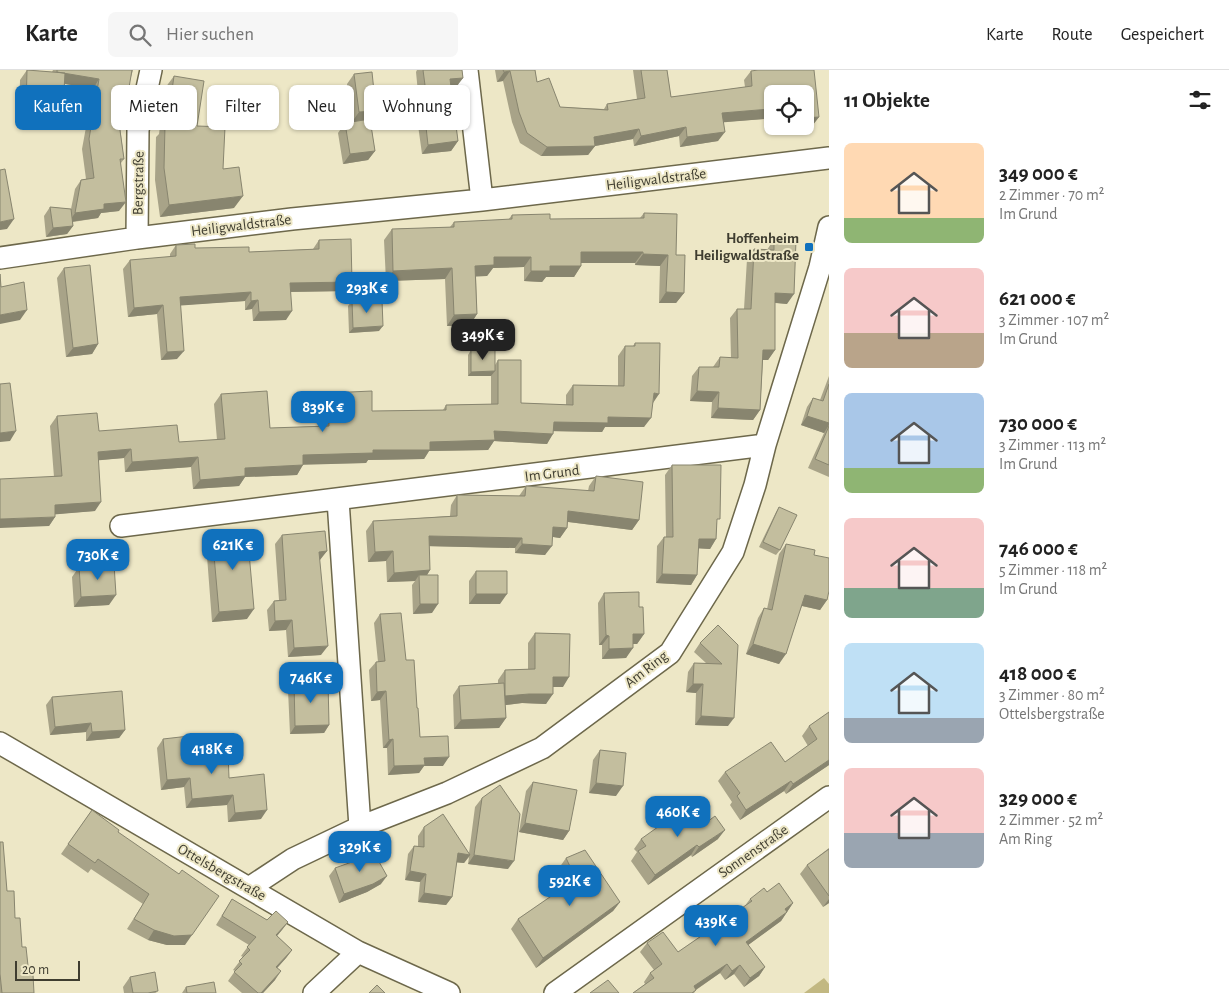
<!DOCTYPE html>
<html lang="de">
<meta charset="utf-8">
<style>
body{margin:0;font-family:"Alegreya Sans",sans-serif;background:#f6f6f6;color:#222;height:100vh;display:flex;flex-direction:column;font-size:19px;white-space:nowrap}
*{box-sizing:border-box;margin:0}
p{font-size:16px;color:#767676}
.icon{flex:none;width:28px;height:28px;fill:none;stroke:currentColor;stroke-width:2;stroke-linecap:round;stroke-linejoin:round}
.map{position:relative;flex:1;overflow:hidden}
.details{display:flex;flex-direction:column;background:#fff;width:400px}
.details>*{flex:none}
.top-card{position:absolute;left:15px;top:15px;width:475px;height:45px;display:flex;gap:10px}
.controls{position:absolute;left:764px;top:15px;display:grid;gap:10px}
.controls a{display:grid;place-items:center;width:50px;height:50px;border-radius:8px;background:#fff;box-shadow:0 1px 4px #0004;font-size:25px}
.scale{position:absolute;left:15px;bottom:12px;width:65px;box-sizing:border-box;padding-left:5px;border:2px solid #3f3d30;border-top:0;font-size:14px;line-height:18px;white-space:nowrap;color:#3f3d30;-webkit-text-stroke:4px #ede7c6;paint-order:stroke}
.price{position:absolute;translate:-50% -42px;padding:0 11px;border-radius:10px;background:#1071bd;color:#fff;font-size:16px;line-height:32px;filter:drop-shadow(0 1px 2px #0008)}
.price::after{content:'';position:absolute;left:50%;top:30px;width:15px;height:11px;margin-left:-8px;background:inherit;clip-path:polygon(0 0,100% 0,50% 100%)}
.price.current{background:#222;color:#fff}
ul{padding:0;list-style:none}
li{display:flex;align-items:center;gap:15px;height:125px;padding:0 15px}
li span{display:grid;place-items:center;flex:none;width:140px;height:100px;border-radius:8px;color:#555}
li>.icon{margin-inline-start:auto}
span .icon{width:60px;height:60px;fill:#fffc;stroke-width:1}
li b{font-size:21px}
h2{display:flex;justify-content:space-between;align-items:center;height:60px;padding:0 15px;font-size:21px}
.chip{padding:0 18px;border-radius:8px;background:#fff;box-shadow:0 1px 4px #0004;font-size:18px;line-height:45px}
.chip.current{background:#1071bd;color:#fff}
header{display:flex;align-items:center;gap:30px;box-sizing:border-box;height:70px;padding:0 25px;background:#fff;border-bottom:1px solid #e0e0e0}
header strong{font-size:24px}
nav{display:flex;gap:28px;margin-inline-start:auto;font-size:18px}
.search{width:350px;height:45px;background:#f6f6f6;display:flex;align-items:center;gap:12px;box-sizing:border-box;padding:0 18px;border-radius:8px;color:#767676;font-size:19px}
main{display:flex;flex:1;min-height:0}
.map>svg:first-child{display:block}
.green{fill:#c2b882}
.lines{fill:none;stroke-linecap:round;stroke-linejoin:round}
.minor-casing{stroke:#6d684b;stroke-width:24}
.minor{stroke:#fff;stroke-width:21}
.wall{fill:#a8a388}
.shaded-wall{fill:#88856f}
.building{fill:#c3be9e;stroke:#88856f}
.poi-dot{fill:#1071bd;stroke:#ede7c6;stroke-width:2}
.labels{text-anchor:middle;stroke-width:4;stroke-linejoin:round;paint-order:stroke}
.street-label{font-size:15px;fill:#3f3d30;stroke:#ede7c6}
.poi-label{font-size:15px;font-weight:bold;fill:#3f3d30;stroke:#ede7c6;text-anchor:end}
</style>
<header>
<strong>Karte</strong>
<div class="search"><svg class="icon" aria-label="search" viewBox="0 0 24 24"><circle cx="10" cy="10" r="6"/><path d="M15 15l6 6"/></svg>Hier suchen</div>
<nav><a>Karte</a><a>Route</a><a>Gespeichert</a></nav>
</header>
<main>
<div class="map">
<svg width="829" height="923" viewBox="0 0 829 923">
<rect width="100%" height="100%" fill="#ede7c6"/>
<path class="green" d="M824,908L829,914V923H804Z"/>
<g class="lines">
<defs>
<path id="minor" d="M467,0L482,130
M137,168L138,60L151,0
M0,188L137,168L292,149L482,130L829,88
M338,430L360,757
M121,456L765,375
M0,673L358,882L449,923
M249,818L293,789L360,757L447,723L542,678L670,583L733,482L755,415L765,375L820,197L829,157
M314,923L358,882
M555,923L829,727"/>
</defs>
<use href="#minor" class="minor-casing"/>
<use href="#minor" class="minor"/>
</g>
<path class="wall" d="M27,0L52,2L53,0H133L119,49L124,89L121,93L119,141L101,143L98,148L73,152V156L67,164L46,167L44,146L50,137L71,139L75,119L81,110L86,109L82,79L93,19L65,14L57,48L19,49L20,10Z
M417,0H462L463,8L456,17L451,18L458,71L451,81L422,84L417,48L420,43L416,2Z
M495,0H535L537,12L560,37L604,39L607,34L637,29L633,0H667L671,27L745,17L744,10L751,1L819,47L812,56L765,61L764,49L723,52L718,71L680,77L679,66L634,76L633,69L595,76L588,85L541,86L520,73L512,52L503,11L497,12Z
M354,4L370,49L375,81L368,90L343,94L338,63L345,53L352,52L347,14Z
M174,6L197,56L223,99L234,138L160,147L155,110L156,67L159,64L165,18Z
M644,143L676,185L684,223L676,233H659L660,196L635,195V193H581V196L574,207H546L542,212L524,211V197L493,198L487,206H476L477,244L470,255L447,256L445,209L386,211L384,170L392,159L450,157L454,152L508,150L512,145L550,149L640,148Z
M774,169L787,234L775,233V280L768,290H763L760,340L753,350L711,348L712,332L690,331L692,306L699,297H713L720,287L731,288L730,248L737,239H744L747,189L754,179L767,180Z
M319,170L352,212L346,221L291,222L286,250L253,251L252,239L245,240V231L180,235L177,289L161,290L157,244L128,247L123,199L130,190L170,187V184L176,175L195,178L249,182L313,179Z
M64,198L98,274L92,284L66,287L57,208Z
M352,231L379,261L349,263L348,236Z
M635,273L653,333L644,357H605L602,362L553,361L547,374L494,371L488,380L429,381L424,389L368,390L366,393L303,394L297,405L245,407L239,416L193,419L191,397L125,402L124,388L98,390L95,441L55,444V447L49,456L54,407L50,356L57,346L99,361L179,372L217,370L214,334L221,324L270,358L322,356V332L328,323L372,341L443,340L446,335L491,334V306H468V285L471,280L495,295L498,290L521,333L566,335V325L573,315L618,316V286L625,276H633Z
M829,306V407L808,398L824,363L801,355L807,337L813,328L820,330Z
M672,395L717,453L716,469L710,479L698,478L697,505L691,515L656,513L657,476L664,467H666L665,405Z
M596,406L639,450L632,460L568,452L567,458L560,468L553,467L545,485L515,483V478L429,476L430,500L427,505L432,543L413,544L412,515L415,511L387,512L386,491L368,492L366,461L373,451L450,446L451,435L457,425L519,426L526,416L588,421L589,416Z
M779,437L780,480L776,485L759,477L776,442Z
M212,463L247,549L212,552L206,473Z
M282,465L327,481L319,490L321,585L288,587L286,560L269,561L267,540L274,531L279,530L275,474Z
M786,474L814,485L827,530L820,540L802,536L779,594L746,584L758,548L764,538L767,539L779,484Z
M79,497L109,535L74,537L72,507Z
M476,501L500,534H469V511Z
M604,523L639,537L644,564L637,574H633L626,588L602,589V575H599L598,533Z
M380,544L406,590L417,638L420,667L443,696H424L419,703L388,705L387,678H383L380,630L371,631L369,600L376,592H378L374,553Z
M718,555L728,656L695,655L696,623L686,622L688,602L694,593H706L694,582L700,573Z
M535,563L563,617H553L546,634L522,633L505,635L506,648L499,658L454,659L453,625L459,616L498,614V610L505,600L528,599V573Z
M294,612L329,655L324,663L290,664L288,620Z
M52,627L125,660L119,668L86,671V662L50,665L46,635Z
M829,642V695L786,724L784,721L740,750L730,735L732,732L718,711L725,702L785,692L808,676L802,666L809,656Z
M163,669L200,684L229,708L261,749L228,752L227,735L186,738L184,717L161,720L157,678Z
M600,680L616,726L589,723L593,690Z
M533,712L569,761L563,770L519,762L526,721Z
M482,728L508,799L468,794L469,787L464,793L456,792L452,827L446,835L418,832L420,812L405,810L408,784L414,776H418V766L424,757L469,783L475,737Z
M92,740L118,762L185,875H167L148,870L127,859L143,834L91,799L88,803L61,784Z
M641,769H718L692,787L691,785L648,815L631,791L637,782L634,779Z
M0,772L7,821L34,923H0Z
M829,778V833L823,837L800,804L807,795Z
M566,788L620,832L613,841L536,898L511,859L518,849L568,815L559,798Z
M335,798L381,814L367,822L339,833L329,806Z
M767,822L793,833L781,851L748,875L765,897L759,906L744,917L734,904L725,910L720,903L696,920L694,923H633L645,914L644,912L650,903L654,900L640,882L647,873L678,882L744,837L750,829Z
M232,829L267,850L288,852L277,866L292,880L286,888L277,898L275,910L263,923H242L228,911L235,901L233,900L243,887L241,886L249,875L216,855Z
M130,907L157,923H124L123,917Z
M186,917L216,923H182Z"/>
<path class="shaded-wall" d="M510,1L503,11L497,12L504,2Z
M57,2L99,9L93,19L50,11Z
M463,8L456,17L443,19L450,9Z
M26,39H63L57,48L19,49Z
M117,39L125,41L118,50Z
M770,39L764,49L715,53L722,43Z
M376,41L369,50L352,52L359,42Z
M819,47L812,56L765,61L772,52V51V56H805V48Z
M686,57L679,66L634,76L641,66Z
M639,59L633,69L595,76L588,85L541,86L547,77L594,67Z
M725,62L718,71L680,77L687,67Z
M458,71L451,81L422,84L428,75Z
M375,81L368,90L343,94L350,84Z
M243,126L234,138L160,147L169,135Z
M126,132L119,141L101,143L98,148L69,152L75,143L104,134Z
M14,149L7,159L0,160V152Z
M73,156L67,164L46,167L53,158Z
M581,182H643L635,193H574Z
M643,184L668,185L660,196L635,195Z
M494,187H531L524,197L493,198L487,206L468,207L475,196Z
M550,196H581L574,207H546L542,212L524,211L531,201Z
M452,198L445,209L386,211L393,201Z
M352,212L346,221L284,222L290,213Z
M251,222L245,231L174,236L180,227Z
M666,222L684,223L676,233H659Z
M775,223L794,224L787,234L768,232Z
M258,230L252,239L245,240L251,231Z
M163,235L157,244L128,247L134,238Z
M27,240L20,250L0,254V245Z
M292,241L286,250L253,251L259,242Z
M477,244L470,255L447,256L454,245Z
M383,256L379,261L349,263L353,258Z
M98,274L92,284L66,287L73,278Z
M763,280H775L768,290H756Z
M184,281L177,289L161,290L167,282Z
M495,301L491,306H468L471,302Z
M697,321L719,322L712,332L690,331Z
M654,323L659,324L653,333Z
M718,338L760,340L753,350L711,348Z
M807,346L829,353V355L824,363L801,355Z
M608,347L651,348L644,357H605L602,362L547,361L554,352Z
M16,361L10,371L0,372V363Z
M494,361L553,364L547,374L494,371L488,380L429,381L424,389L368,390L366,393L296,395L303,385L373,380Z
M131,379L124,388L91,391L98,382Z
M198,387L191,397L125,402L132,392Z
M303,395L297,405L245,407L239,416L193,419L200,410L245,398Z
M101,432L95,441L48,445L55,435Z
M568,441L639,450L632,460L561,451Z
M55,447L49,456L0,458V449Z
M553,457L567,458L560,468L547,466Z
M429,466L522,468L515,478L422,476Z
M699,469H716L710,479L692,478Z
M522,474L552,476L545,485L515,483Z
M327,481L320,490L312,491L319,482Z
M393,481L386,491L368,492L375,482Z
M430,500L424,510L419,505L415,511L387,512L394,503Z
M662,504L697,505L691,515L656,513Z
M476,524H507L500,534H469Z
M116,525L109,535L74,537L81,527Z
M805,525L827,530L820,540L798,535Z
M420,534H438L432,543L413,544Z
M254,539L247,549L212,552L219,542Z
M292,550L286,560L269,561L275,551Z
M633,564H644L637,574H626Z
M606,565L609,566L602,575H599Z
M753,574L786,584L779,594L746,584Z
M328,576L321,585L288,587L294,578Z
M633,578L626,588L602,589L609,579Z
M553,607H569L563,617H546Z
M693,614H703L696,623L686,622Z
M386,621L380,630L371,631L377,622Z
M529,624H553L546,634L522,633L498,636L505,626Z
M701,646L734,648L728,656L695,655Z
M506,648L499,658L454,659L461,650Z
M91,653L86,662L50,665L55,657Z
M329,655L324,663L290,664L295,656Z
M125,660L119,668L86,671L92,662Z
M393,669L387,678H383L389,670Z
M449,687L443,696H424L419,703L388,705L394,696L424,688Z
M829,690V695L786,724L793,714Z
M190,708L184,717L161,720L167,710Z
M791,711L784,721L740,750L746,740Z
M596,713L623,716L616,726L589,723Z
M233,725L227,735L186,738L192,729Z
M267,740L261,749L228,752L235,743Z
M525,753L569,761L563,770L519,762Z
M725,760L718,769L692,787L699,777Z
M697,775L691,785L648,815L655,805Z
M458,783L470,785L464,793L452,792Z
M474,785L514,791L508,799L468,794Z
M410,801L426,804L420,812L405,810Z
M387,806L381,814L367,822L339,833L344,824Z
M424,823L452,827L446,835L418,832Z
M829,829V833L823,837Z
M620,832L613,841L536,898L543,888Z
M793,833L787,842L785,839Z
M787,842L781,851L740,881L746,872Z
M288,852L282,860L270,874L276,865Z
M154,860L192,865L185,875H167L148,870Z
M292,880L286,888L270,906L276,897Z
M727,894L720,903L691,923L694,916Z
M740,895L734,904L725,910L732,901Z
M765,897L759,906L744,917L750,908Z
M281,901L275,910L263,923H261Z"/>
<path class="building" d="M27,0L65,3L63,39H26Z
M57,0H132L125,41L117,39L124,89H120L126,132L104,134V139L75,143L81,110L94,108L89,69L99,9L57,2Z
M423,0H462L463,8L450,9L458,71L428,75L424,39L428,38Z
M503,0H535L537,12L549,8L560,37L608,40L607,34L645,28L641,0H667L671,27L752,16L751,1L758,0H814L819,47L805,48V24H772V52L770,39L722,43L725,62L687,67L686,57L641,66L639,59L594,67L595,76L547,77L527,63L519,42L510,1L504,2Z
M372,2L376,41L359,42L354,4Z
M174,6L204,11L197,56L225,57L223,99L239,97L243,126L169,135L164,98L165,55H167Z
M370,49L375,81L350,84L345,53Z
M5,99L14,149L0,152V100Z
M50,137L71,139L73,156L53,158Z
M644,143L677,144L676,185H685L684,223L666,222L668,185L643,184V182H581V196H550V201H531V187H494V195L475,196L477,244L454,245L452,198L393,201L392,159L454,157V152L512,149V145L550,144V149L644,148Z
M351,169L352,212L290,213L292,241L259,242L258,230L251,231V222L180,227L184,281L167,282L163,235L134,238L130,190L176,186V175L195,174V178L249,177V182L319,179V170Z
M774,169L796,170L794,224L775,223V280H763L760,340L718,338L719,322L697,321L699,297H719L720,287L738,288L737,239H751L754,179L774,180Z
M90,195L98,274L73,278L64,198Z
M0,204L1,217L24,212L27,240L0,245Z
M382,230L383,256L353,258L352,231Z
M635,273H660L659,324L654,323L651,348L608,347V353L554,352L553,364L494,361L495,370L430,372V380H373V383L303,385V395L245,398V406L200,410L198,387L132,392L131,379L98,382L101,432L55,435V447L0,449V409L62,406L57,346L97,343L99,361L177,355L179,372L225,369L221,324L267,321L270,358L329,356L328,323L372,321V341L446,340V335L498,334V290H521V333L573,335V315L624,316L625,276H635Z
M471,280H495V301L471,302Z
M10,313L16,361L0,363V314Z
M829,314V353L807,346L813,328L823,331Z
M829,356V395L815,389Z
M672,395H721L720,449H717L716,469H699L697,505L662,504L664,467H673Z
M596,406L643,412L639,450L568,441L567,458L553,457L552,476L522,474V468L429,466L430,500L394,503L393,481L375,482L373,451L457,446V425L525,426L526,416L594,421Z
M779,437L797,445L780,480L763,472Z
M247,460L254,539L219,542L212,463Z
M325,461L327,481L319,482L328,576L294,578L292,550L275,551L274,531L286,530L282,465Z
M786,474L815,480L814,485L829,488V521L827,530L805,525L786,584L753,574L764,538L772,540Z
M114,494L116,525L81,527L79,497Z
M476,501H507V524H476Z
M419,505H438V534H420Z
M639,522V537H643L644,564H633V578L609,579V566L606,565L604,523Z
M401,543L406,590H414L417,638H418L420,667L448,666L449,687L424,688L425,695L394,696L393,669L389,670L386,621L377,622L376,592L385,591L380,544Z
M718,555L738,575L734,648L701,646L703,614H693L694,593L722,594L700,573Z
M535,563L570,564L569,607H553V624H529L505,626V600L535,599Z
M328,611L329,655L295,656L294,612Z
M504,613L506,648L461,650L459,616Z
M122,621L125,660L92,662L91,653L55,657L52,627Z
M829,642V690L793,714L791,711L746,740L737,726L740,723L725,702L771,672L785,692L817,669L809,656Z
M198,665L200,684L228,682L229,708L264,704L267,740L235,743L233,725L192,729L190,708L167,710L163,669Z
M600,680L626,683L623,716L596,713Z
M533,712L577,720L569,761L525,753Z
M500,715L520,744L514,791L474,785L482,728Z
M693,732L707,752L715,746L725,760L699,777L697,775L655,805L638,781L646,776L641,769Z
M92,740L119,760L118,762L179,804L182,800L219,826L192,865L174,866L154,860L134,849L149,824L98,789L95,793L68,774Z
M443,744L470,785L458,783L452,827L424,823L426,804L410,801L414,776L424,777V757Z
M0,772H3L7,821H14L15,848H20L22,877H26L29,905H33L34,923H2L0,904Z
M829,779V826L807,795Z
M585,780L620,832L543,888L518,849L576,809L566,788Z
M373,781L387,806L373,814L344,824L335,798L363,788Z
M779,813L793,833L785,839L787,842L746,872L765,897L750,908L740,895L732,901L727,894L694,916L696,920L692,923H633L654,908L650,903L662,894L647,873L663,862L678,882L752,831L750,829L764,818L767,822Z
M232,829L267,850L276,841L288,852L276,865L292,880L276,897L281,901L261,923H258L234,902L242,894L239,891L250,880L247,877L256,867L222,846Z
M155,902L158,921L148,923H133L130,907Z
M608,910L619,923H590Z
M214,912L216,923H187L186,917Z
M377,915L385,923H369Z"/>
<rect class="poi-dot" x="804" y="172" width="10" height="10" rx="2.5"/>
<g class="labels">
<g class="street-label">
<text transform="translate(656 109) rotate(-7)" y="5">Heiligwaldstraße</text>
<text transform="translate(138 113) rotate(-89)" y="5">Bergstraße</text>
<text transform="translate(241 155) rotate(-7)" y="5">Heiligwaldstraße</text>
<text transform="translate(552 403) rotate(-7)" y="5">Im Grund</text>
<text transform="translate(646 599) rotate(-38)" y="5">Am Ring</text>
<text transform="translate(753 781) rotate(-35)" y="5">Sonnenstraße</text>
<text transform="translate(222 802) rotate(30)" y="5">Ottelsbergstraße</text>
</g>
<g class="poi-label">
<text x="799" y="173">Hoffenheim<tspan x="799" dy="17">Heiligwaldstraße</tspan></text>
</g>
</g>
</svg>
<div class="controls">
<a><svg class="icon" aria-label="locate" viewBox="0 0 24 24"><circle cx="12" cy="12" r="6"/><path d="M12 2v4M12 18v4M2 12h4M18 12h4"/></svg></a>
</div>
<div class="scale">20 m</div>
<b class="price" style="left:367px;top:244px">293K €</b>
<b class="price current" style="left:483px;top:291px">349K €</b>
<b class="price" style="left:323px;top:363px">839K €</b>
<b class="price" style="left:233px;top:501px">621K €</b>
<b class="price" style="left:98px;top:511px">730K €</b>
<b class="price" style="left:311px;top:634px">746K €</b>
<b class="price" style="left:212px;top:705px">418K €</b>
<b class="price" style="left:678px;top:768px">460K €</b>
<b class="price" style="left:360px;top:803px">329K €</b>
<b class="price" style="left:570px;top:837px">592K €</b>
<b class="price" style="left:716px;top:877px">439K €</b>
<div class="top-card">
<a class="chip current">Kaufen</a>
<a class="chip">Mieten</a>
<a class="chip">Filter</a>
<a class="chip">Neu</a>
<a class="chip">Wohnung</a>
</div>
</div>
<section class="details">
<h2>11 Objekte<svg class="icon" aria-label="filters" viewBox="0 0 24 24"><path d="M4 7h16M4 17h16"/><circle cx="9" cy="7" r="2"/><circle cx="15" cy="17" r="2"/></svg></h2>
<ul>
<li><span style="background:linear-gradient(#ffd9b3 75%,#8fb573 0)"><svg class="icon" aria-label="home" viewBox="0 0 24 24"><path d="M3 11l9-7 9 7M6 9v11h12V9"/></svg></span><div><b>349 000 €</b><p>2 Zimmer · 70 m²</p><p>Im Grund</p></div></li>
<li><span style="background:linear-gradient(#f6c9c9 65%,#b9a48a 0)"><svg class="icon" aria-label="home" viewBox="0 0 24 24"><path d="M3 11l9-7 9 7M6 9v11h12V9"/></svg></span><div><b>621 000 €</b><p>3 Zimmer · 107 m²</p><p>Im Grund</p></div></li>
<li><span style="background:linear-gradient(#a9c7e8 75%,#8fb573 0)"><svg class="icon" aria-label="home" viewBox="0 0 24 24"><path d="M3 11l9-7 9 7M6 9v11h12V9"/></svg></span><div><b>730 000 €</b><p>3 Zimmer · 113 m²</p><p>Im Grund</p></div></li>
<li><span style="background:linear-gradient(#f6c9c9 70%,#7fa58c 0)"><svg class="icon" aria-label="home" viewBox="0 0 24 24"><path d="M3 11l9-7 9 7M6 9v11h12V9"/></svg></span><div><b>746 000 €</b><p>5 Zimmer · 118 m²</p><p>Im Grund</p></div></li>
<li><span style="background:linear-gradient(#bfe0f5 75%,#9aa5b1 0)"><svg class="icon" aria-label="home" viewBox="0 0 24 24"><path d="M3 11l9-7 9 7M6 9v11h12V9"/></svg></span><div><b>418 000 €</b><p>3 Zimmer · 80 m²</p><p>Ottelsbergstraße</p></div></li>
<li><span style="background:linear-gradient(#f6c9c9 65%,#9aa5b1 0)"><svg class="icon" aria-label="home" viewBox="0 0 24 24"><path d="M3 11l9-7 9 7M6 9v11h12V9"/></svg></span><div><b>329 000 €</b><p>2 Zimmer · 52 m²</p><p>Am Ring</p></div></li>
</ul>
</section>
</main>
